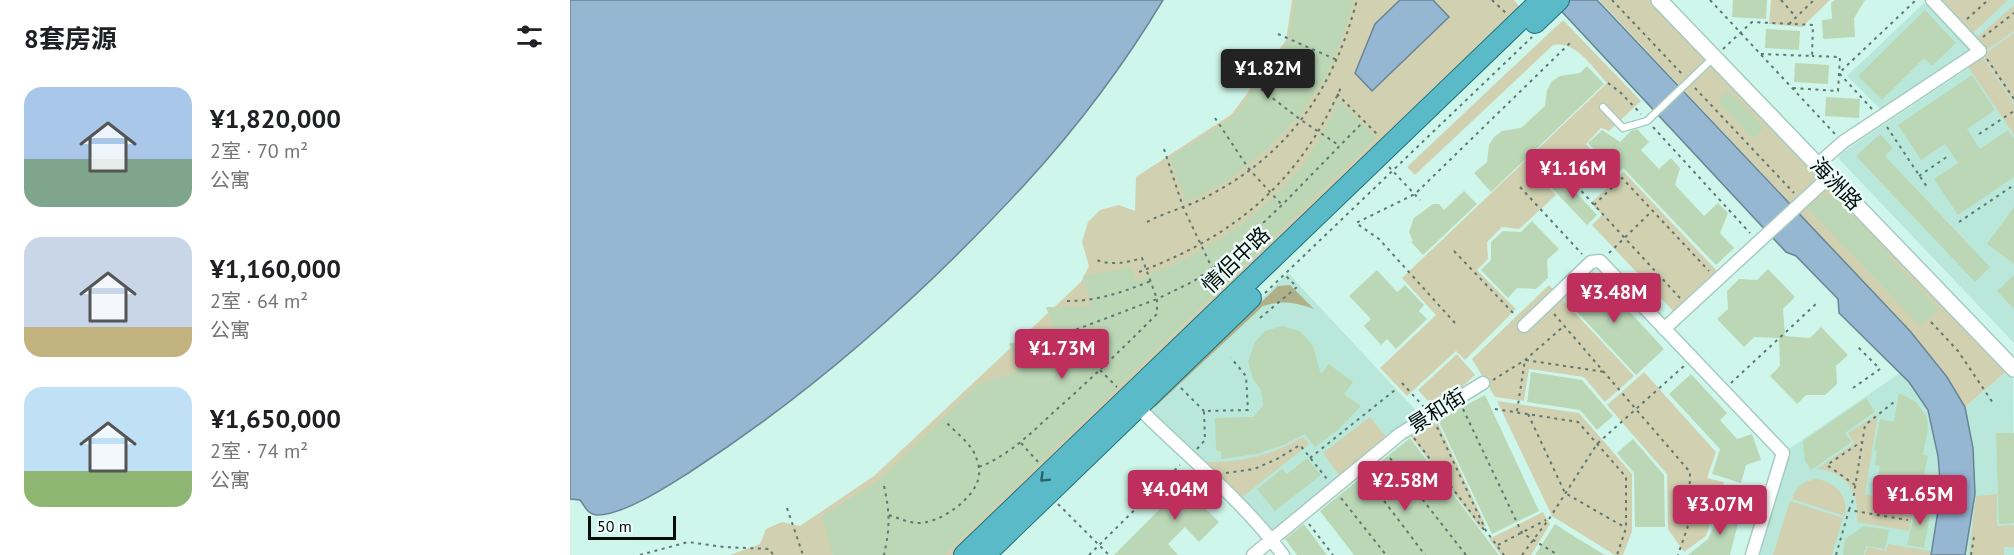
<!DOCTYPE html>
<html lang="zh">
<meta charset="utf-8">
<style>
body{margin:0;font-family:"PT Sans","Noto Sans SC",sans-serif;background:#f2f2f2;color:#202124;height:100vh;display:flex;flex-direction:column;font-size:22px;white-space:nowrap}
*{box-sizing:border-box;margin:0}
p{font-size:20px;color:#757577}
.icon{flex:none;width:33px;height:33px;fill:none;stroke:currentColor;stroke-width:2;stroke-linecap:round;stroke-linejoin:round}
.map{position:relative;flex:1;overflow:hidden}
.sheet{display:flex;flex-direction:column;background:#fff;width:570px}
.sheet>*{flex:none}
.scale{position:absolute;left:18px;bottom:15px;width:88px;box-sizing:border-box;padding-left:6px;border:3px solid #030e0b;border-top:0;font-size:16px;line-height:21px;white-space:nowrap;color:#030e0b;-webkit-text-stroke:4px #eefdf9;paint-order:stroke}
.price{position:absolute;translate:-50% -51px;padding:0 14px;border-radius:6px;background:#be2f5e;color:#fff;font-size:20px;line-height:39px;filter:drop-shadow(0 2px 3px #0008)}
.price::after{content:'';position:absolute;left:50%;top:36px;width:18px;height:14px;margin-left:-9px;background:inherit;clip-path:polygon(0 0,100% 0,50% 100%)}
.price.on{background:#222;color:#fff}
ul{padding:0;list-style:none}
li{display:flex;align-items:center;gap:18px;height:150px;padding:0 24px}
li span{display:grid;place-items:center;flex:none;width:168px;height:120px;border-radius:18px;color:#555}
li>.icon{margin-inline-start:auto}
span .icon{width:72px;height:72px;fill:#fffc;stroke-width:1}
li b{font-size:26px}
h2{display:flex;justify-content:space-between;align-items:center;height:72px;padding:0 24px;font-size:26px}
main{display:flex;flex:1;min-height:0}
.map>svg:first-child{display:block}
.built{fill:#b9e8da}
.green{fill:#d1d1b1}
.forest{fill:#afaf88}
.water{fill:#95b7d2;stroke:#698496;stroke-width:1.5}
.building{fill:#bbd7b6}
.lines{fill:none;stroke-linecap:round;stroke-linejoin:round}
.service-casing{stroke:#a6ccc1;stroke-width:9}
.minor-casing{stroke:#a6ccc1;stroke-width:15}
.tertiary-casing{stroke:#a6ccc1;stroke-width:18}
.trunk-casing{stroke:#21727c;stroke-width:22}
.path{stroke:#5f7770;stroke-width:2;stroke-dasharray:3 4.5;stroke-linecap:butt}
.service{stroke:#fff;stroke-width:6}
.minor{stroke:#fff;stroke-width:12}
.tertiary{stroke:#fff;stroke-width:15}
.trunk{stroke:#5abac7;stroke-width:20}
.oneway{stroke:#2e6469}
.labels{text-anchor:middle;stroke-width:5;stroke-linejoin:round;paint-order:stroke}
.street-label{font-size:21px;fill:#030e0b;stroke:#eefdf9}
</style>
<main>
<section class="sheet">
<h2>8套房源<svg class="icon" aria-label="filters" viewBox="0 0 24 24"><path d="M4 7h16M4 17h16"/><circle cx="9" cy="7" r="2"/><circle cx="15" cy="17" r="2"/></svg></h2>
<ul>
<li><span style="background:linear-gradient(#a9c7e8 60%,#7fa58c 0)"><svg class="icon" aria-label="home" viewBox="0 0 24 24"><path d="M3 11l9-7 9 7M6 9v11h12V9"/></svg></span><div><b>¥1,820,000</b><p>2室 · 70 m²</p><p>公寓</p></div></li>
<li><span style="background:linear-gradient(#c9d6e8 75%,#c2b280 0)"><svg class="icon" aria-label="home" viewBox="0 0 24 24"><path d="M3 11l9-7 9 7M6 9v11h12V9"/></svg></span><div><b>¥1,160,000</b><p>2室 · 64 m²</p><p>公寓</p></div></li>
<li><span style="background:linear-gradient(#bfe0f5 70%,#8fb573 0)"><svg class="icon" aria-label="home" viewBox="0 0 24 24"><path d="M3 11l9-7 9 7M6 9v11h12V9"/></svg></span><div><b>¥1,650,000</b><p>2室 · 74 m²</p><p>公寓</p></div></li>
</ul>
</section>
<div class="map">
<svg width="1444" height="555" viewBox="0 0 1444 555">
<rect width="100%" height="100%" fill="#cff6ea"/>
<path class="built" d="M1363,0H1444V343L1270,160L1269,156L1273,152L1414,58Z
M1354,3L1401,51L1311,110L1277,76Z
M718,273L854,419L701,539L575,411Z
M1443,367L1444,555H1395L1405,494L1403,448L1395,407Z
M1330,373L1339,383L1358,411L1368,456L1371,492L1361,555H1182L1213,453Z"/>
<path class="green" d="M722,0H944L954,12L389,555H160L190,544L196,529L212,522L230,526L304,476L511,282L519,266L512,242L518,222L530,210L549,205L565,211L566,177L662,114L716,40Z
M1029,0H1081L1137,51L1442,367L1395,407L1378,377L1340,331Z
M1201,0H1260L1232,27L1199,24Z
M1372,0H1438L1403,33Z
M1444,5V31L1414,52L1404,40Z
M993,20L1071,101L1039,131L1031,128L1016,144L1021,150L1011,159L1019,168L1002,185L989,174L977,185L986,195L949,229L932,227L917,242L918,259L907,270L946,309L895,360L886,351L837,396L810,368L866,315L832,278L1037,83C1023,68 1006,40 983,45L845,175L837,167Z
M1444,33V103L1413,55Z
M1412,55L1444,105V135L1397,65Z
M1054,172L1148,272L1105,313L1022,225L1032,215L1021,203Z
M979,285L1064,376L1035,402L1014,377L959,369L954,401L925,397L902,359Z
M887,354L905,375L867,410L848,390Z
M1074,372L1146,452L1137,478L1154,482L1136,536L1114,552L1098,529L1097,474L1037,405Z
M927,401L1009,413L1062,474V531L1053,555H1045L982,516Z
M1308,414L1295,494L1344,505L1339,531L1287,522C1290,493 1277,472 1247,469L1284,443L1278,433Z
M800,417L817,438L769,475L753,453Z
M865,417L916,526L911,529L838,433Z
M733,437L739,444L669,500L631,462C667,463 702,456 733,437Z
M1246,479C1265,481 1279,496 1275,516L1222,499C1226,487 1233,481 1246,479Z
M1427,494V526L1444,525V547H1434V555H1399L1406,496Z
M1220,501L1273,518L1262,555H1203Z
M973,512L980,524L961,555H931L919,539Z
M1318,544L1360,551V555H1295L1297,547L1316,551Z"/>
<path class="forest" d="M720,285L744,309C725,302 712,300 693,306L585,407L583,405L708,286Z"/>
<path class="water" d="M0,0H593C554,65 508,126 457,182C357,291 245,391 120,472C98,486 52,516 26,515C17,514 15,506 10,500L0,499Z
M830,0H863L879,17L802,91L785,73L805,24Z
M981,0H1027L1340,331L1377,377L1395,407L1403,448L1405,494L1395,555H1361L1371,492L1368,456L1358,410L1339,382L1269,313L1268,299L1226,256L1216,252Z"/>
<path class="building" d="M725,0H784L769,45L755,78L731,113L703,144L657,181L616,202L600,158L664,116L718,41Z
M1163,0H1197L1196,19L1162,17Z
M1265,0H1295L1284,18L1285,37L1253,39L1252,20L1262,19L1261,3Z
M1355,10L1386,43L1362,66L1354,58L1312,100L1288,76Z
M1196,29L1230,31L1229,50L1195,48Z
M1225,63L1259,65L1258,84L1224,82Z
M1017,66L1034,84L921,192L904,173L917,162L919,145L924,137L932,131L951,128L975,106L977,90L982,81L990,76L1010,73Z
M1402,75L1425,110L1397,129L1410,149L1438,130L1444,139V177L1388,215L1364,179L1388,163L1375,144L1351,160L1328,125Z
M1159,91L1194,128L1183,139L1148,101Z
M1256,97L1290,99L1289,118L1255,116Z
M769,101L806,138L374,555H263L252,516L308,481L408,385L449,371L439,343L488,340L476,307L522,306L513,276L562,267L566,282L633,250L671,225L702,199L732,167L752,135Z
M1067,129L1079,142L1071,150L1089,169L1101,158L1110,168L1105,185L1134,216L1148,203L1158,213L1150,233L1164,248L1146,265L1053,168L1031,189L1017,174L1032,158L1018,143L1032,130L1050,142L1061,131Z
M1310,134L1323,148L1315,156L1420,267L1405,282L1286,156Z
M990,175L1027,215L1017,225L979,185Z
M894,191L907,204L853,255L841,242L843,241L839,232L844,218L863,204H869L874,210Z
M1255,196L1265,197L1320,255L1318,256L1369,310L1351,326L1237,208L1248,199Z
M1444,207V264L1417,244Z
M962,221L989,249L977,260L978,278L966,289L947,288L938,298L911,270L921,260V242L933,231L951,232Z
M1198,269L1225,297L1213,309L1215,336L1240,338L1251,327L1278,355L1266,366L1267,384L1255,395H1236L1227,404L1200,376L1210,366L1209,338L1184,337L1174,347L1147,319L1158,309L1157,291L1169,279L1187,280Z
M807,270L827,292L835,285L854,305L849,311L857,319L826,349L817,339L811,345L794,326L801,319L779,296Z
M1023,272L1094,349L1066,375L995,299Z
M1444,275V309L1427,291Z
M713,326L731,332L743,346L751,374L759,364L783,382L774,394L791,406L768,430L745,447L735,434L716,444L687,454L651,459V452L646,450L645,418L683,417L693,406L691,390L683,379L678,362L685,342L695,331Z
M961,372L1012,380L1043,416L1027,430L1010,410L957,402Z
M1121,374L1157,413L1150,420L1167,439L1182,434L1191,460L1176,465L1171,483L1142,474L1150,449L1099,394Z
M1329,393L1346,402L1357,417L1358,428L1353,455L1358,456L1354,474L1360,475L1355,504L1305,495L1310,466L1305,465L1307,451L1304,450L1310,419L1324,422Z
M915,395L969,511L922,534L868,420Z
M1296,398L1305,412L1275,433L1282,442L1241,470L1235,461L1233,441Z
M1426,433H1444V523L1429,524Z
M840,438L883,494L929,555H784L750,511Z
M1063,439L1094,475L1095,527H1065L1064,473L1047,453Z
M737,458L751,475L705,511L687,489L712,469L717,474Z
M625,474L646,495L634,507L649,522L629,542L615,527L598,544L608,555H544Z
M1347,503L1362,505L1354,548L1337,545Z
M1152,510L1170,515L1160,555H1118L1138,539Z
M734,524L757,555H727L715,539Z
M985,524L1005,537L1035,555H965Z
M1294,526L1319,530L1315,549L1296,546L1294,555H1273L1275,539Z"/>
<g class="lines">
<defs>
<path id="service" d="M1033,107L1053,128L1077,121L1143,58"/>
<path id="minor" d="M1247,165L1273,142L1410,51L1362,0
M954,326L1021,262L1030,261L1213,453L1182,555
M1094,329L1259,177
M565,404C614,454 671,498 713,555
M683,555L830,434L913,383"/>
<path id="tertiary" d="M1089,0L1444,369"/>
<path id="trunk" d="M965,23L989,0
M394,555L971,0
M415,555L681,298"/>
</defs>
<use href="#service" class="service-casing"/>
<use href="#minor" class="minor-casing"/>
<use href="#tertiary" class="tertiary-casing"/>
<use href="#trunk" class="trunk-casing"/>
<path class="path" d="M922,0L936,13
M1042,0L1113,75
M1140,0L1265,134
M1211,0L1226,17
M1397,19L1418,0
M1219,24L1244,0
M708,34L767,60
M1413,37L1444,13
M1153,49L1182,22L1243,25L1242,56L1191,54
M1417,59L1444,99
M679,80L731,120L770,146
M1038,83L1051,93L1071,114
M1125,88L1224,193
M1223,88L1268,91L1270,57L1242,56
M767,94L808,135
M1302,109L1269,73L1346,0
M645,118L679,169L712,205
M1083,127L1180,233
M1317,127L1357,187
M1409,134L1444,111
M594,149L613,207L642,268
M981,158L1110,298
M819,167L850,200
M1349,176L1378,156
M950,187L1012,254
M1024,205L1052,178L1139,271
M577,222C596,212 617,207 636,197C719,155 764,88 787,0
M1389,222L1444,185
M884,251L946,316
M1039,253L1082,211
M569,272C667,235 730,181 772,85
M695,293L962,37
M497,301C528,301 553,292 581,281
M984,314L1120,472L1119,523L1108,555
M690,318L727,287L714,274
M1361,322L1388,351L1423,403
M885,323L809,239L786,223L845,194L1001,42
M462,338L505,330L587,299L572,258C555,263 541,266 524,259
M530,370L547,387
M923,380L955,360L994,326
M832,383L854,407
M1161,383L1247,303
M611,388L634,411
M1283,388L1310,369L1287,346
M893,409L952,533L988,555
M925,409L1008,422L1056,477V528L1047,555
M947,411L955,360L1035,372
M958,414L995,493L1056,528
M867,427L918,535
M844,438L915,531
M451,443L469,463
M627,449L635,440L634,411L678,410L676,376L661,358
M740,458L825,390
M820,458L896,555
M409,467C440,455 462,432 486,410C521,379 554,347 587,314V299L624,281L654,260L712,205L794,121
M656,473L684,469L707,459L730,445L757,479
M796,477L855,555
M1285,485L1257,465L1291,442
M314,486C320,513 320,528 314,555
M1120,489L1184,505
M771,498L816,555
M488,504L539,555
M217,508L233,555
M1279,510L1283,500L1295,425L1324,402
M319,515C328,518 337,522 346,523C368,525 407,498 409,475C410,470 408,462 406,457C401,443 386,433 376,422
M739,524L763,555
M919,535L934,555
M928,545L976,520
M70,555L118,542L154,547L200,549L203,555
M519,555L610,465
M952,555L979,519L1027,444L1115,365
M1266,555L1279,510L1338,520
M1401,555L1404,537"/>
<use href="#service" class="service"/>
<use href="#minor" class="minor"/>
<use href="#tertiary" class="tertiary"/>
<use href="#trunk" class="trunk"/>
</g>
<defs><path id="oneway-chevron" d="M-2-3.5L2.5 0L-2 3.5" fill="none" stroke-width="1.6" stroke-linecap="round" stroke-linejoin="round" transform="scale(1.5)"/></defs>
<use class="oneway" href="#oneway-chevron" transform="translate(474 478) rotate(136)"/>
<g class="labels">
<g class="street-label">
<text transform="translate(1266 184) rotate(46)" y="7">海洲路</text>
<text transform="translate(666 260) rotate(-44)" y="7">情侣中路</text>
<text transform="translate(867 411) rotate(-32)" y="7">景和街</text>
</g>
</g>
</svg>
<div class="scale">50 m</div>
<b class="price on" style="left:698px;top:100px">¥1.82M</b>
<b class="price" style="left:1003px;top:200px">¥1.16M</b>
<b class="price" style="left:1044px;top:324px">¥3.48M</b>
<b class="price" style="left:492px;top:380px">¥1.73M</b>
<b class="price" style="left:835px;top:512px">¥2.58M</b>
<b class="price" style="left:605px;top:521px">¥4.04M</b>
<b class="price" style="left:1350px;top:526px">¥1.65M</b>
<b class="price" style="left:1150px;top:536px">¥3.07M</b>
</div>
</main>
